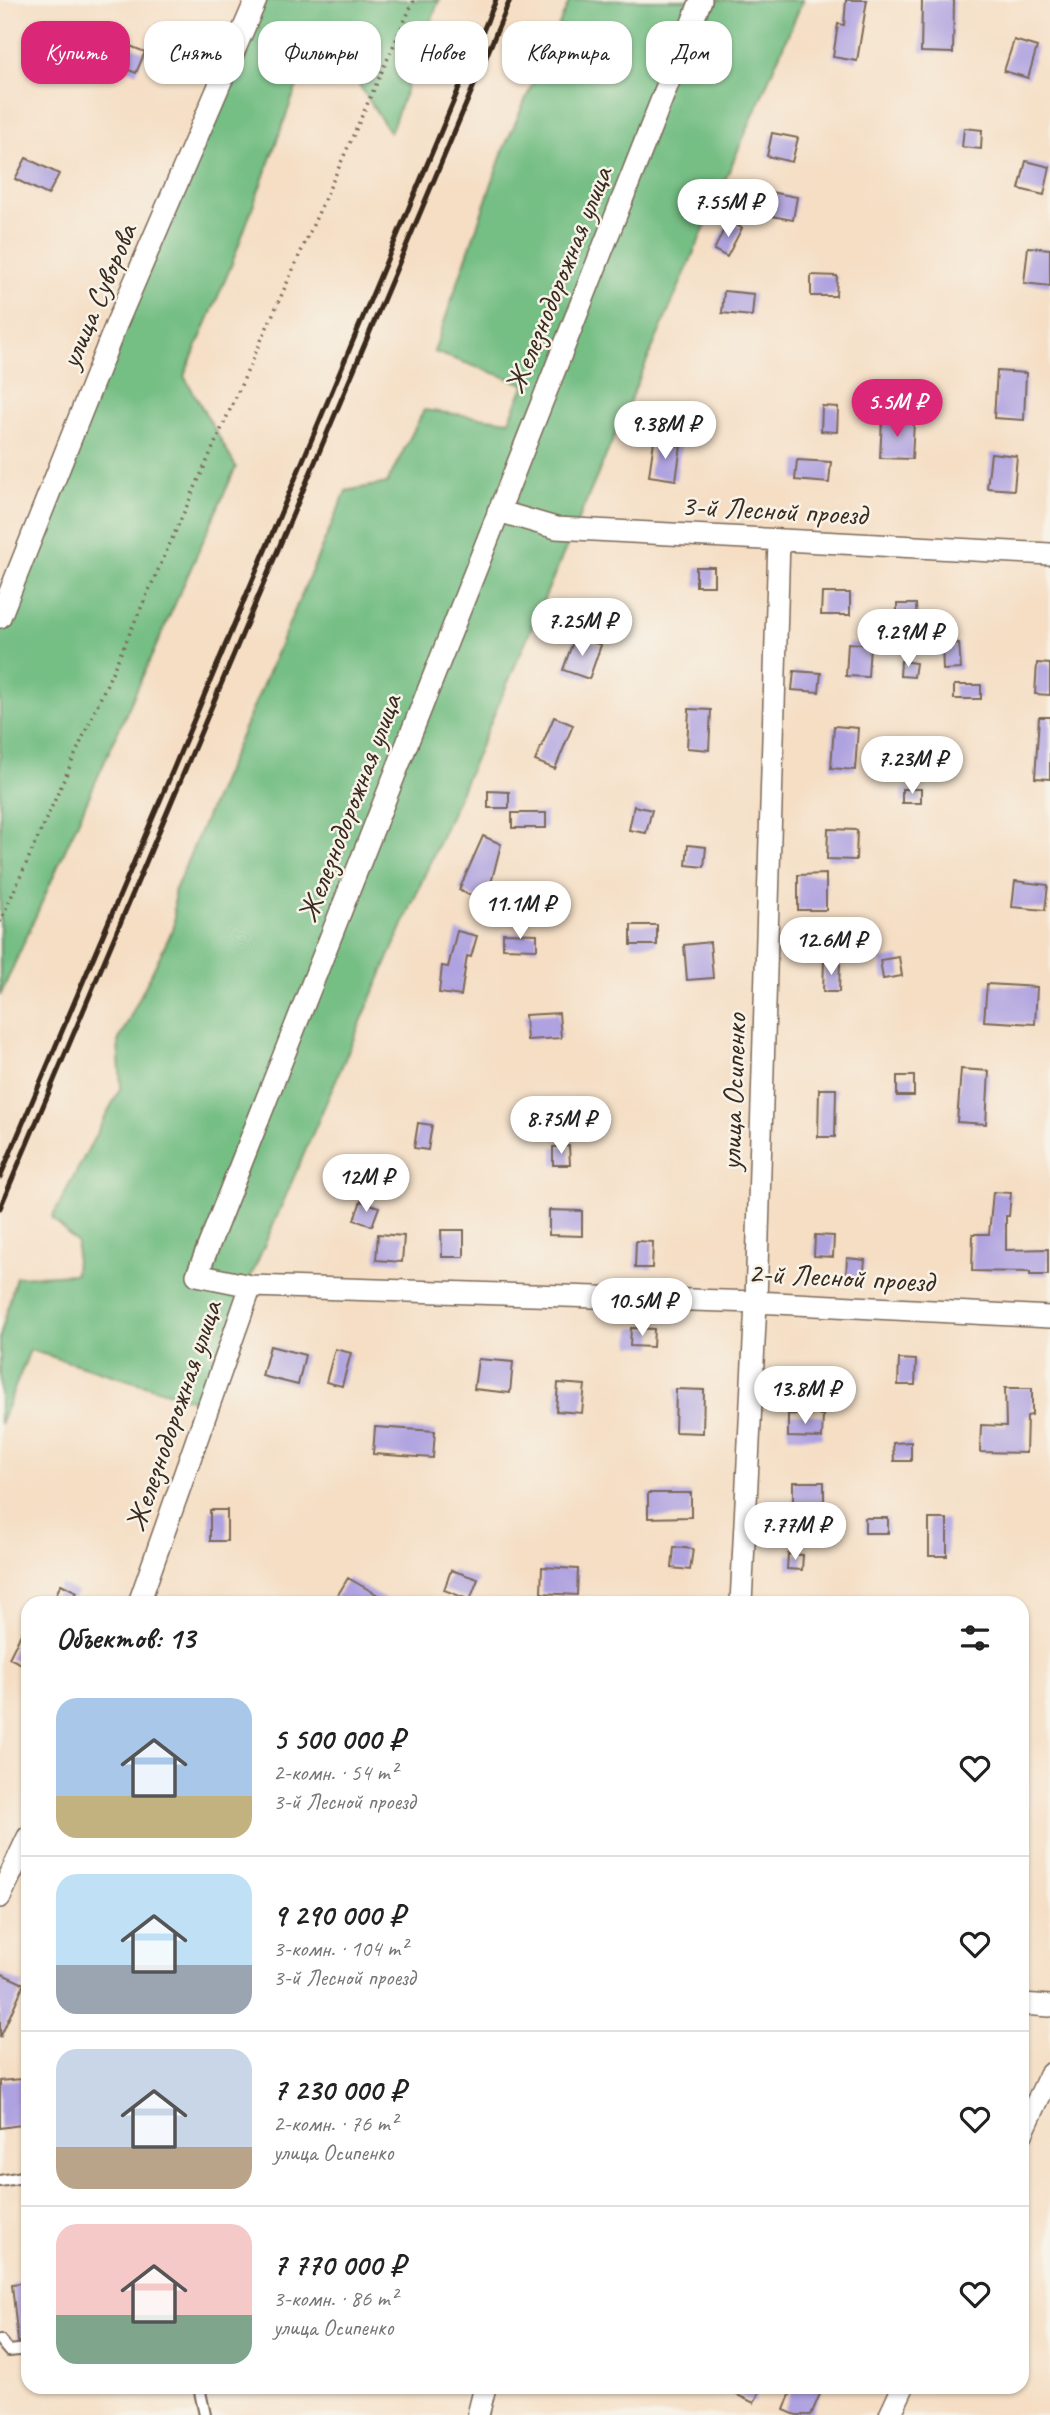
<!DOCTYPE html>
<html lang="ru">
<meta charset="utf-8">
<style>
body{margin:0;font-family:Caveat,sans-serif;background:#f2f2f2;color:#222;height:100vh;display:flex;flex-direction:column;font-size:26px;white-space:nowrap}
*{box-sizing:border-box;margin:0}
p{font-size:23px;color:#767676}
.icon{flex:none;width:38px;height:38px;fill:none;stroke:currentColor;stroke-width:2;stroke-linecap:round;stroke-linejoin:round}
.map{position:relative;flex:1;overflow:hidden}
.details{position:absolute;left:21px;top:1596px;width:1008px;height:798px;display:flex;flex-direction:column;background:#fff;border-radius:21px;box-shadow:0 2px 5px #0004}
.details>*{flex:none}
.banner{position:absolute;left:21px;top:21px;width:1008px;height:63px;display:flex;gap:14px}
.price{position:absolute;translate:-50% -60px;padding:0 16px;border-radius:24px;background:#fff;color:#222;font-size:23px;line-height:46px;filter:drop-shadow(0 2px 4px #0008)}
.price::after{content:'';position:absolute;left:50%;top:42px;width:21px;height:16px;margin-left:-10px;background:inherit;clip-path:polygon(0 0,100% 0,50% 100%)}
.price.active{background:#db2777;color:#fff}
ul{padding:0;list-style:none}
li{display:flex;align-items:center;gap:21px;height:175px;padding:0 35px}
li+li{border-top:2px solid #e0e0e0}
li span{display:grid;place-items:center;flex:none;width:196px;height:140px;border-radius:21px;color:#555}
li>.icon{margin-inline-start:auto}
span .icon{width:84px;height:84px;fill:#fffc;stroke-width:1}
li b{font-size:30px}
h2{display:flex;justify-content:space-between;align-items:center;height:84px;padding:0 35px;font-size:30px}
.chip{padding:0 24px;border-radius:21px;background:#fff;box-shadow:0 2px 5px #0004;font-size:24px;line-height:63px}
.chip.active{background:#db2777;color:#fff}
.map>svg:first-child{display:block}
.forest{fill:#75be84;stroke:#587451;stroke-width:2}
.building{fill:#afa2e0}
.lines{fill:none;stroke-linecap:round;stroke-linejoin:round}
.lane-casing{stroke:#7c6958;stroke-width:14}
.street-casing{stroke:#7c6958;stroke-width:24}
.path{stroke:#7c6958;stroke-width:3.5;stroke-dasharray:2 5;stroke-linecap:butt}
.lane{stroke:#fff;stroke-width:10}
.street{stroke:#fff;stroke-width:21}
.rail{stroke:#3b2a1e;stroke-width:5}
.labels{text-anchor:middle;stroke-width:5;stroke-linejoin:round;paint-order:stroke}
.street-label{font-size:30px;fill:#3b2a1e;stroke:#f7f3e8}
</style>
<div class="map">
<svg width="1050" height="2415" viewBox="0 0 1050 2415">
<rect width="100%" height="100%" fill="#f7f3e8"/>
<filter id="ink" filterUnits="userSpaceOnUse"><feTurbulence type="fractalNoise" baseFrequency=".0143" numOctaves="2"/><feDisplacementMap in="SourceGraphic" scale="14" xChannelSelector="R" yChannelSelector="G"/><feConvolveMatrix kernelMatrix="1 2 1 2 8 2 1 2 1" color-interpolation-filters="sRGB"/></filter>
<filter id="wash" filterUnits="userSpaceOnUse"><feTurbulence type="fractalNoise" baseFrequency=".00686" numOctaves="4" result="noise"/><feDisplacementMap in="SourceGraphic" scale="28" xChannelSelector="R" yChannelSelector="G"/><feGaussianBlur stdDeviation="1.57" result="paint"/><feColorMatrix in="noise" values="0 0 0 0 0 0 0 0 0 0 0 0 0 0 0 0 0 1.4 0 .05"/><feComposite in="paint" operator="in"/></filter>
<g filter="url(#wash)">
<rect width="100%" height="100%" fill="#f5dec4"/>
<path class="forest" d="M263,0H439L390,133L358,83L302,72L231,266L184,376L236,467L0,996V612Z
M570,0H803L197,1401L30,1350L0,1424V1337L16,1277L75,1274L77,1243L52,1218L121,1087L118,1042L174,927V892L346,491L387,483L424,410L509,421L525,384L434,352L504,148Z"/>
<g id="blocks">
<path class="building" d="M846,0H867L857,61L833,57L838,24L844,25Z
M922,0H954L953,53L921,52Z
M113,39L145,52L136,73L104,60Z
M1014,40L1037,47L1028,78L1004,71Z
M964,128L982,130L981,149L962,147Z
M772,133L798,138L792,162L767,156Z
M26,158L59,174L48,195L15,179Z
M1026,161L1050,167L1044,195L1019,189Z
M765,191L797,197L793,220L761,214Z
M728,221L742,228L727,257L714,250Z
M1028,247L1050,249V286L1024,283Z
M811,275L837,276L836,296H811Z
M724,291L754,294L752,316L722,313Z
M997,371L1026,373L1024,420L994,418Z
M822,406L838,407L837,432L821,431Z
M882,420L914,421L912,459L880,458Z
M654,441L681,446L676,480L649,476Z
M991,453L1017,456L1014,490L987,488Z
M797,460L831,462L829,483L795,480Z
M696,567H714V586H696Z
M822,593H850V615H821Z
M897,604H916L917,624H897Z
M575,636L601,645L589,679L563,670Z
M848,643L870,645L868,677L846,676Z
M959,643L961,669L943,670L942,644Z
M901,661L916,663L914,677L900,676Z
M1037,663L1050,664V695L1035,694Z
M794,671L821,673L819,692L792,690Z
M954,685H981V699H954Z
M689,709L711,710L709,750L687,748Z
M554,717L573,725L555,769L535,761Z
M1039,717H1050V779L1035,778Z
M834,726L858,728L855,770L831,768Z
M902,789H921V803H902Z
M488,791L509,792V808H488Z
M634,806L652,810L646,833L629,830Z
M512,813H546V828H512Z
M828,829L857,830L856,860L827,859Z
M483,836L501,844L486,903L459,890Z
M688,845L706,847L704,867L686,865Z
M826,874V910H798V875Z
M1015,881L1048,885L1045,910L1012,907Z
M631,925H657V945H631Z
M457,931L477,936L471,957L467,956L461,996L439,993L442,966L448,967Z
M503,933L537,934V949L503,948Z
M710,942L713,978L687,980L684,945Z
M899,957L902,976L883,979L880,960Z
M824,961L840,962L839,992H823Z
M987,984L1037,987L1035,1024L984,1021Z
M559,1013L561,1038L527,1040L525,1015Z
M961,1069L989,1071L986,1124L957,1122Z
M897,1076H914V1096H897Z
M819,1089H836L835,1137H818Z
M418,1123L432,1125L428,1150L414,1148Z
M569,1146L570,1165H553V1147Z
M993,1192L1011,1193L1009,1216H1006V1250L1048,1249V1275H1030V1272L972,1271L973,1234H989Z
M361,1201L379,1207L372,1226L354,1220Z
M549,1210L582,1211V1236L549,1235Z
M441,1230H464V1257H442Z
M378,1234L404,1236L402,1262L376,1260Z
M815,1235L834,1236L833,1257L814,1256Z
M636,1241L653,1242L652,1268H635Z
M847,1258L865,1260L863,1280L846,1278Z
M631,1328L654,1329L653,1347L630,1346Z
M270,1346L305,1355L298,1385L262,1376Z
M335,1349L351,1353L342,1386L326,1382Z
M478,1359L513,1362L510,1393L474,1389Z
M899,1359L916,1360L915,1385H898Z
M558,1383L585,1385L582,1413L556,1411Z
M1005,1388H1032V1415L1027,1416L1026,1453L980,1452L981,1425L1006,1426Z
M676,1389L704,1390L703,1433L675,1432Z
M788,1414L823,1415L822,1438L788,1437Z
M375,1427L435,1431L433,1458L373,1454Z
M911,1442V1461H894L893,1443Z
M793,1482H824V1512H793Z
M648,1493H691V1517L648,1518Z
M210,1510H227V1541H210Z
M865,1518H888V1533H865Z
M929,1519H947V1556H929Z
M674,1547L693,1549L690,1570L672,1568Z
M788,1554L803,1555L802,1570L787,1569Z
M542,1567L578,1569L577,1595L541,1593Z
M451,1570L478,1579L470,1600L444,1590Z
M348,1578L392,1603H333Z
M61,1584L77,1592L71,1603H52Z
M28,1620V1667L9,1658Z
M0,1973L24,1984L0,2038Z
M22,2079L28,2124L0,2128V2081Z
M28,2282V2341L18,2342L12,2284Z
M720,2387H762L754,2403Z
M793,2387H823L811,2415H796L784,2410Z"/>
</g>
</g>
<g filter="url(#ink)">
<use href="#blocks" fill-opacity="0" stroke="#7c6958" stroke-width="2"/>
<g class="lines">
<defs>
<path id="lane" d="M0,2181L28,2176
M0,2340L9,2351L28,2349
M199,2387L205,2415"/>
<path id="street" d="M498,511L556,528L1050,554
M0,617L116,325L256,0
M251,1286L756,1302L1050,1317
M139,1603L251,1286L197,1275L701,0
M741,1603L756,1302L779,540
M0,1897L28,1837
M1022,2004L1050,2006
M1022,2134L1050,2074
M478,2415L485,2387
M890,2415L903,2387"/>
</defs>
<use href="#lane" class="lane-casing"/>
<use href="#street" class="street-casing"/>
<path class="path" d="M0,922L414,0"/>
<use href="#lane" class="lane"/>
<use href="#street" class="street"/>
<path class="rail" d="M0,1177L162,796L496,0
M0,1208L510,0"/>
</g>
</g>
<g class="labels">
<g class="street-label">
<text transform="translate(558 280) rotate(-68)" y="10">Железнодорожная улица</text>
<text transform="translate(98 296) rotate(-67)" y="10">улица Суворова</text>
<text transform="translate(774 510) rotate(3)" y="10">3-й Лесной проезд</text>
<text transform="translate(349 808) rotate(-69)" y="10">Железнодорожная улица</text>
<text transform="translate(733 1092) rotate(-88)" y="10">улица Осипенко</text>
<text transform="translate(841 1277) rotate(3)" y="10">2-й Лесной проезд</text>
<text transform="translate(173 1416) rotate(-71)" y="10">Железнодорожная улица</text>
</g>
</g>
</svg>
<b class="price" style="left:728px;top:239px">7.55M ₽</b>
<b class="price active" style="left:897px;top:439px">5.5M ₽</b>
<b class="price" style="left:665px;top:461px">9.38M ₽</b>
<b class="price" style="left:582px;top:658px">7.25M ₽</b>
<b class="price" style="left:908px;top:669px">9.29M ₽</b>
<b class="price" style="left:912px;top:796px">7.23M ₽</b>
<b class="price" style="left:520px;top:941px">11.1M ₽</b>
<b class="price" style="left:831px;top:977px">12.6M ₽</b>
<b class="price" style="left:561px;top:1156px">8.75M ₽</b>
<b class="price" style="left:366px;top:1214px">12M ₽</b>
<b class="price" style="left:642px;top:1338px">10.5M ₽</b>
<b class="price" style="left:805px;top:1426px">13.8M ₽</b>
<b class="price" style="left:795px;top:1562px">7.77M ₽</b>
<div class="banner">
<a class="chip active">Купить</a>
<a class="chip">Снять</a>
<a class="chip">Фильтры</a>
<a class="chip">Новое</a>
<a class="chip">Квартира</a>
<a class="chip">Дом</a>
</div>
<section class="details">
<h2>Объектов: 13<svg class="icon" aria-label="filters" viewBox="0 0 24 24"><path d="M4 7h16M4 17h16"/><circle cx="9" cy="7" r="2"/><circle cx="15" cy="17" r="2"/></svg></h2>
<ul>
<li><span style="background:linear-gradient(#a9c7e8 70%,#c2b280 0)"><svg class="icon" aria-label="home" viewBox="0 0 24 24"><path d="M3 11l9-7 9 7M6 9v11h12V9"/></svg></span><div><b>5 500 000 ₽</b><p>2-комн. · 54 m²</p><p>3-й Лесной проезд</p></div><svg class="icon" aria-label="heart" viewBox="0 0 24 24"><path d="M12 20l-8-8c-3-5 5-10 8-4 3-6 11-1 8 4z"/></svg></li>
<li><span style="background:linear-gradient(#bfe0f5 65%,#9aa5b1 0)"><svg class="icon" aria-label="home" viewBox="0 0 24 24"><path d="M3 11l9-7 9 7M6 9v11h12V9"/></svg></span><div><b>9 290 000 ₽</b><p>3-комн. · 104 m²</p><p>3-й Лесной проезд</p></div><svg class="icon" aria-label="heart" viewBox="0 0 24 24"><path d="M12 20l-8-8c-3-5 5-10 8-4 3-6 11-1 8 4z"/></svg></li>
<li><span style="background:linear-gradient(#c9d6e8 70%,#b9a48a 0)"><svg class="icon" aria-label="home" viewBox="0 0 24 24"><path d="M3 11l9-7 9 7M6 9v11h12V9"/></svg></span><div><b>7 230 000 ₽</b><p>2-комн. · 76 m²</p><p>улица Осипенко</p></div><svg class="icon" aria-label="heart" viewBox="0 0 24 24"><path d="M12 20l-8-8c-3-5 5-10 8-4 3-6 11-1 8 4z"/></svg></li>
<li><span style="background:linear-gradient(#f6c9c9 65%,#7fa58c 0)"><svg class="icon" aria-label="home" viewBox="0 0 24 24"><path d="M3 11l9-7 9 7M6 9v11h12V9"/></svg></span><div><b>7 770 000 ₽</b><p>3-комн. · 86 m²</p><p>улица Осипенко</p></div><svg class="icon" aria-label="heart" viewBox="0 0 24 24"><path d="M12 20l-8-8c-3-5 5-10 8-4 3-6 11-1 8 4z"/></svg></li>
</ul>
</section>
</div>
